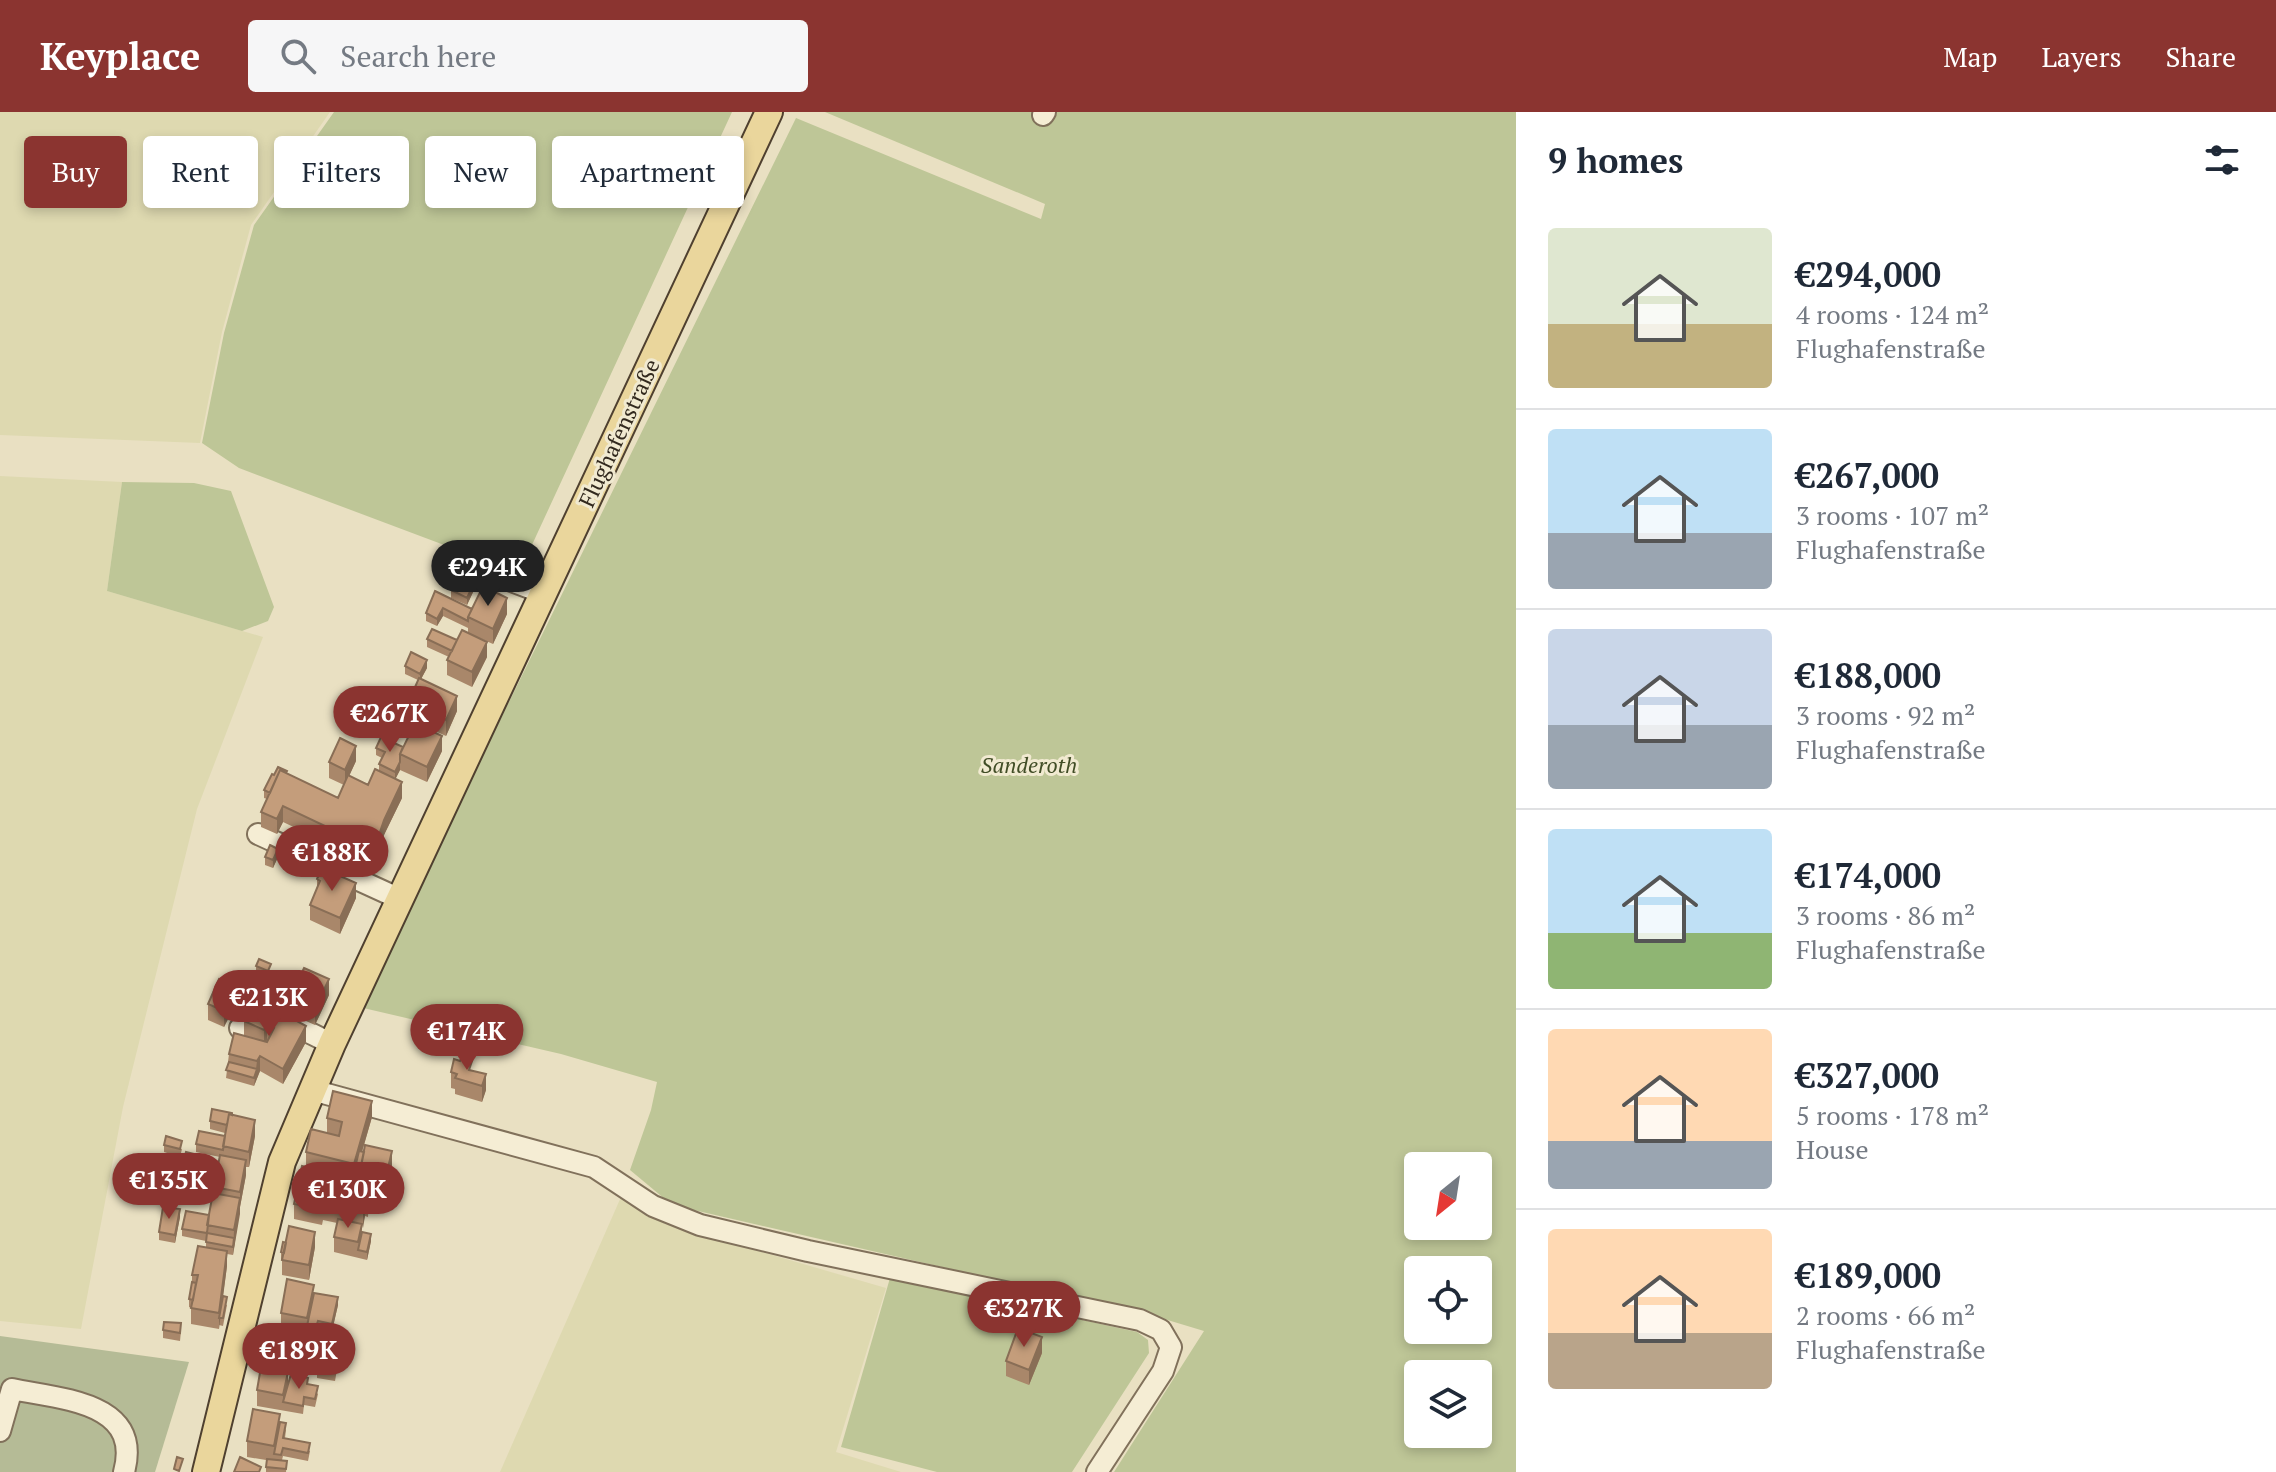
<!DOCTYPE html>
<meta charset="utf-8">
<style>
body{margin:0;font-family:"PT Serif",serif;background:#f6f6f7;color:#1f2937;height:100vh;display:flex;flex-direction:column;font-size:30px;white-space:nowrap}
*{box-sizing:border-box;margin:0}
p{font-size:26px;color:#747a83}
.icon{flex:none;width:44px;height:44px;fill:none;stroke:currentColor;stroke-width:2;stroke-linecap:round;stroke-linejoin:round}
.map{position:relative;flex:1;overflow:hidden}
.panel{display:flex;flex-direction:column;background:#fff;width:760px}
.panel>*{flex:none}
.banner{position:absolute;left:24px;top:24px;width:760px;height:72px;display:flex;gap:16px}
.needle{width:52px;rotate:210deg}
.controls{position:absolute;left:1404px;top:1040px;display:grid;gap:16px}
.controls a{display:grid;place-items:center;width:88px;height:88px;border-radius:8px;background:#fff;box-shadow:0 4px 12px #0003;font-size:40px}
.price{position:absolute;translate:-50% -68px;padding:0 18px;border-radius:28px;background:#8b3430;color:#fff;font-size:26px;line-height:52px;filter:drop-shadow(0 2px 4px #0008)}
.price::after{content:'';position:absolute;left:50%;top:48px;width:24px;height:18px;margin-left:-12px;background:inherit;clip-path:polygon(0 0,100% 0,50% 100%)}
.price.current{background:#222;color:#fff}
ul{padding:0;list-style:none}
li{display:flex;align-items:center;gap:24px;height:200px;padding:0 32px}
li+li{border-top:2px solid #e0e1e3}
li span{display:grid;place-items:center;flex:none;width:224px;height:160px;border-radius:8px;color:#555}
li>.icon{margin-inline-start:auto}
span .icon{width:96px;height:96px;fill:#fffc;stroke-width:1}
li b{font-size:34px}
h2{display:flex;justify-content:space-between;align-items:center;height:96px;padding:0 32px;font-size:34px}
.chip{padding:0 28px;border-radius:8px;background:#fff;box-shadow:0 4px 12px #0003;font-size:28px;line-height:72px}
.chip.current{background:#8b3430;color:#fff}
header{display:flex;align-items:center;gap:48px;box-sizing:border-box;height:112px;padding:0 40px;background:#8b3430;color:#fff}
header strong{font-size:38px}
nav{display:flex;gap:44px;margin-inline-start:auto;font-size:28px}
.search{width:560px;height:72px;background:#f6f6f7;display:flex;align-items:center;gap:20px;box-sizing:border-box;padding:0 28px;border-radius:8px;color:#747a83;font-size:30px}
main{display:flex;flex:1;min-height:0}
.map>svg:first-child{display:block}
.farmland{fill:#ded9b0}
.green{fill:#bec697;fill-rule:evenodd}
.cemetery{fill:#b5bb96}
.lines{fill:none;stroke-linecap:round;stroke-linejoin:round}
.minor-casing{stroke:#81715b;stroke-width:24}
.major-casing{stroke:#4f402f;stroke-width:30}
.minor{stroke:#f5edd4;stroke-width:20}
.major{stroke:#ead69c;stroke-width:26}
.wall{fill:#a9876a}
.shaded-wall{fill:#896e56}
.building{fill:#c49d7b;stroke:#896e56;stroke-width:2}
.labels{text-anchor:middle;stroke-width:6;stroke-linejoin:round;paint-order:stroke}
.street-label{font-size:22px;fill:#32291e;stroke:#f1ead1}
.park-label{font-size:22px;font-style:italic;fill:#414d26;stroke:#f1ead1}
</style>
<header>
<strong>Keyplace</strong>
<div class="search"><svg class="icon" aria-label="search" viewBox="0 0 24 24"><circle cx="10" cy="10" r="6"/><path d="M15 15l6 6"/></svg>Search here</div>
<nav><a>Map</a><a>Layers</a><a>Share</a></nav>
</header>
<main>
<div class="map">
<svg width="1516" height="1360" viewBox="0 0 1516 1360">
<rect width="100%" height="100%" fill="#e9e0c2"/>
<path class="farmland" d="M0,0H330L251,113L222,220L200,331L0,323Z
M0,364L122,370L107,479L263,525L197,697L123,995L81,1217L0,1209Z
M621,1085L665,1112L886,1176L836,1340L901,1360H500Z"/>
<path class="green" d="M334,0H732L519,461L239,356L202,331L224,221L254,113Z
M825,0H1516V1360H1114L1204,1219L1151,1203L672,1093L630,1058L651,998L657,970L561,942L359,895L796,6L1041,107L1045,92ZM1418,1054H1478V1114H1418ZM1418,1158H1478V1218H1418ZM1418,1262H1478V1322H1418Z
M122,370L194,371L231,379L274,495L268,509L242,519L107,479Z
M890,1166L1137,1220L1148,1228L1149,1241L1072,1360H937L841,1335Z"/>
<path class="cemetery" d="M0,1224L189,1250L155,1360H0Z"/>
<g class="lines">
<defs>
<path id="minor" d="M1043,3L1045,0
M464,451L543,481
M258,722L400,787
M240,916L253,904C282,905 308,920 332,932
M312,978L594,1055L653,1094L700,1113L808,1139L1140,1208L1161,1218L1171,1235L1163,1259L1097,1360
M0,1319L12,1277C59,1287 143,1289 124,1360"/>
<path id="major" d="M206,1360L282,1050L332,932L769,0"/>
</defs>
<use href="#minor" class="minor-casing"/>
<use href="#major" class="major-casing"/>
<use href="#minor" class="minor"/>
<use href="#major" class="major"/>
</g>
<path class="wall" d="M439,457L461,462L460,464L474,478L467,493L451,486V478L455,469L439,465Z
M435,479L472,497L507,502L493,532L468,521V516L443,504L437,514L426,509V501Z
M427,527L487,545L472,575L447,563V548L449,545L427,535Z
M405,554L427,556L421,567L457,599L446,624L408,607V583L414,577L418,568L405,562Z
M403,635L442,639L427,670L400,658L395,667L402,686L384,723L381,732V739L367,764L338,751V736L283,710L277,722L261,715V700L267,687L264,686V678L274,663L287,662L338,686L344,673L329,666V650L356,649L349,664L368,672L379,659V652L382,646L376,643V636Z
M265,745H278L273,756L265,753Z
M317,767L356,786L340,822L310,808V793L317,777Z
M256,854L271,861L274,868L294,877L329,883L315,913L290,902V899L263,887L259,896L306,930L283,972L260,959L254,974L226,966L229,942L244,924V909L252,902L254,897L242,892V885L256,860Z
M242,877V892L240,902L236,900L232,908L228,907L224,915L208,908V892Z
M472,959L486,978L482,990L455,982V977L451,976V960Z
M232,1003L255,1024L249,1055H246V1063L240,1095L233,1143L227,1142V1154L222,1190L227,1193L223,1214L219,1213V1217L191,1212V1196L189,1195V1187L192,1171V1163L206,1135V1129L182,1124V1117L209,1103L220,1045L196,1040V1032L225,1024V1021L210,1017V1009Z
M372,1005L362,1040L392,1055L387,1075L330,1062L329,1077L369,1085L368,1105L365,1104L362,1116V1120L371,1129L367,1148L334,1140V1125L337,1111L323,1108L322,1113L294,1107V1092L306,1055V1040L327,1021V1006Z
M164,1033L182,1037L180,1045L164,1040Z
M184,1048L206,1053L199,1087L187,1085V1077L191,1058L184,1056Z
M180,1105L175,1131L159,1128V1120Z
M315,1135L309,1168L282,1163V1149L281,1148V1140Z
M314,1181L338,1193L332,1219L318,1217L316,1223L281,1216V1201Z
M163,1218L181,1219L180,1229L163,1226Z
M295,1230L314,1241L311,1256L305,1255L302,1264L288,1261V1273L308,1272L318,1282L315,1295L304,1293L303,1302L257,1294V1278L264,1255V1241Z
M1042,1241L1029,1273L1006,1264V1249Z
M338,1252L335,1269L317,1266V1258Z
M280,1310L286,1318L285,1326L310,1339L308,1349L283,1344L282,1348L287,1349L286,1360H266V1348L247,1345V1329Z"/>
<path class="shaded-wall" d="M474,471V478L467,493V486Z
M507,486V502L493,532V517Z
M443,496V504L437,514V507Z
M487,530V545L472,575V560Z
M427,548V556L420,569V562Z
M457,584V599L446,624V608Z
M442,624V639L427,670V655Z
M356,634V649L345,673V658Z
M400,650V658L395,668V660Z
M402,670V686L384,723L381,732V739L367,764V749L379,723L384,708Z
M283,694V710L277,722V707Z
M278,737V745L273,756V748Z
M356,771V786L340,822V806Z
M329,867V883L315,913V897Z
M242,877V892L240,902V886Z
M263,879V887L258,899V891Z
M236,885V900L232,908V893Z
M228,891V907L224,915V899Z
M267,913V928L264,933V918Z
M306,914V930L283,972V957Z
M260,944V959L254,974L257,949Z
M486,962V978L482,990V974Z
M372,989V1005L356,1060H354V1052Z
M255,1008V1024L249,1055V1040Z
M392,1039V1055L387,1075V1060Z
M206,1045V1053L199,1087V1080Z
M246,1048V1063L240,1095V1080Z
M240,1086V1102L233,1143L234,1118Z
M365,1089V1104L363,1116V1101Z
M180,1097V1105L175,1131V1123Z
M315,1120V1135L309,1168V1153Z
M371,1122V1129L367,1148V1140Z
M227,1139V1154L219,1217V1201Z
M338,1185V1193L332,1219V1212Z
M1042,1225V1241L1029,1273V1258Z
M288,1260V1275L283,1290V1299V1283Z"/>
<path class="building" d="M441,449L461,454L459,462L439,457Z
M458,463L474,471L467,486L451,478Z
M483,474L507,486L493,517L468,505Z
M435,479L472,497L468,505V509L443,496L437,507L426,501Z
M432,517L457,528L452,539L427,527Z
M462,518L487,530L472,560L447,548Z
M411,540L427,548L420,562L405,554Z
M419,566L457,584L446,608L408,591Z
M411,576L414,577L411,584L408,583Z
M415,611L442,624L427,655L400,642Z
M381,625L403,635L400,642V650L395,660L379,652L385,640L376,636Z
M340,626L356,634L345,658L329,650Z
M278,655L287,659L286,661L280,658L270,681L264,678L272,662L274,663Z
M375,657L402,670L384,708L379,723L381,724L367,749L338,736L344,723L283,694L277,707L261,700L280,658L338,686L348,663L368,673Z
M270,733L278,737L273,748L265,745Z
M322,756L356,771L340,806L310,793L320,769L317,767Z
M259,847L271,852L268,859L256,854Z
M304,856L329,867L315,897L290,886Z
M266,859L274,863L272,868L294,877L290,886V891L263,879L258,891L242,885L254,860L263,864Z
M219,867L242,877L240,886L236,885L232,893L228,891L224,899L208,892Z
M255,894L272,902L275,897L306,914L283,957L260,944L257,949L229,942L234,921L267,930L274,916L267,913L264,918L244,909L247,900L252,902Z
M454,947L460,949L461,947L472,949L469,958L486,962L482,974L455,966L457,962L451,960Z
M229,950L257,957L254,966L226,958Z
M333,979L372,989L354,1052L306,1040L311,1017L339,1024L342,1010L327,1006Z
M212,997L232,1001V1003L229,1002L227,1013L210,1009Z
M229,1002L255,1008L249,1040L223,1034Z
M199,1019L225,1024L223,1038L196,1032Z
M166,1024L182,1029L180,1037L164,1033Z
M365,1033L392,1039L387,1060L361,1054Z
M359,1039L364,1040L361,1054V1061L354,1060Z
M186,1040L206,1045L199,1080L187,1077L193,1050L184,1048Z
M220,1043L246,1048L240,1080L214,1075Z
M302,1054L330,1060L326,1076L369,1085L368,1089H365L363,1101L323,1092L322,1097L294,1092Z
M213,1081L240,1086L234,1118L207,1113Z
M163,1095L180,1097L175,1123L159,1120Z
M186,1099L209,1103L207,1121L182,1117Z
M338,1107L362,1112L358,1130L334,1125Z
M289,1114L315,1120L309,1153L282,1148Z
M362,1120L371,1122L367,1140L358,1138Z
M207,1121L234,1126L233,1135L206,1130Z
M283,1130L286,1131L284,1141L281,1140Z
M198,1134L227,1139L219,1201L191,1196L198,1163H192Z
M287,1167L314,1173L307,1206L281,1201Z
M192,1170L196,1171L193,1188L189,1187Z
M314,1181L338,1185L332,1212L318,1209L316,1215L307,1214Z
M223,1184L227,1185L223,1206H219Z
M164,1210L181,1211L180,1221L163,1218Z
M1018,1216L1042,1225L1029,1258L1006,1249Z
M268,1217L295,1222L290,1246L264,1241Z
M295,1230L314,1233L311,1249L305,1247L302,1256L290,1254Z
M320,1241L338,1244L335,1261L317,1258Z
M261,1255L288,1260L283,1283L257,1278Z
M291,1262L308,1266L307,1272L318,1274L315,1287L304,1285L303,1294L283,1290Z
M253,1297L280,1302L274,1334L247,1329Z
M280,1310L286,1311L283,1326L310,1331L308,1341L283,1336L281,1343L274,1342Z
M177,1345L183,1347L179,1359L174,1357Z
M240,1345L261,1355L259,1360H234Z
M267,1347L287,1349L286,1357L266,1355Z"/>
<g class="labels">
<g class="street-label">
<text transform="translate(619 321) rotate(-65)" y="8">Flughafenstraße</text>
</g>
<g class="park-label">
<text x="1029" y="661">Sanderoth</text>
</g>
</g>
</svg>
<div class="controls">
<a><svg class="needle" viewBox="-14 -14 28 28"><path d="M0-13l5 13h-10z" fill="#e53935"/><path d="M0 13l5-13h-10z" fill="#747a83"/></svg></a>
<a><svg class="icon" aria-label="locate" viewBox="0 0 24 24"><circle cx="12" cy="12" r="6"/><path d="M12 2v4M12 18v4M2 12h4M18 12h4"/></svg></a>
<a><svg class="icon" aria-label="layers" viewBox="0 0 24 24"><path d="M12 4l9 5-9 5-9-5zM3 14l9 5 9-5"/></svg></a>
</div>
<b class="price current" style="left:488px;top:496px">€294K</b>
<b class="price" style="left:390px;top:642px">€267K</b>
<b class="price" style="left:332px;top:781px">€188K</b>
<b class="price" style="left:269px;top:926px">€213K</b>
<b class="price" style="left:467px;top:960px">€174K</b>
<b class="price" style="left:169px;top:1109px">€135K</b>
<b class="price" style="left:348px;top:1118px">€130K</b>
<b class="price" style="left:1024px;top:1237px">€327K</b>
<b class="price" style="left:299px;top:1279px">€189K</b>
<div class="banner">
<a class="chip current">Buy</a>
<a class="chip">Rent</a>
<a class="chip">Filters</a>
<a class="chip">New</a>
<a class="chip">Apartment</a>
</div>
</div>
<section class="panel">
<h2>9 homes<svg class="icon" aria-label="filters" viewBox="0 0 24 24"><path d="M4 7h16M4 17h16"/><circle cx="9" cy="7" r="2"/><circle cx="15" cy="17" r="2"/></svg></h2>
<ul>
<li><span style="background:linear-gradient(#dfe7d0 60%,#c2b280 0)"><svg class="icon" aria-label="home" viewBox="0 0 24 24"><path d="M3 11l9-7 9 7M6 9v11h12V9"/></svg></span><div><b>€294,000</b><p>4 rooms · 124 m²</p><p>Flughafenstraße</p></div></li>
<li><span style="background:linear-gradient(#bfe0f5 65%,#9aa5b1 0)"><svg class="icon" aria-label="home" viewBox="0 0 24 24"><path d="M3 11l9-7 9 7M6 9v11h12V9"/></svg></span><div><b>€267,000</b><p>3 rooms · 107 m²</p><p>Flughafenstraße</p></div></li>
<li><span style="background:linear-gradient(#c9d6e8 60%,#9aa5b1 0)"><svg class="icon" aria-label="home" viewBox="0 0 24 24"><path d="M3 11l9-7 9 7M6 9v11h12V9"/></svg></span><div><b>€188,000</b><p>3 rooms · 92 m²</p><p>Flughafenstraße</p></div></li>
<li><span style="background:linear-gradient(#bfe0f5 65%,#8fb573 0)"><svg class="icon" aria-label="home" viewBox="0 0 24 24"><path d="M3 11l9-7 9 7M6 9v11h12V9"/></svg></span><div><b>€174,000</b><p>3 rooms · 86 m²</p><p>Flughafenstraße</p></div></li>
<li><span style="background:linear-gradient(#ffd9b3 70%,#9aa5b1 0)"><svg class="icon" aria-label="home" viewBox="0 0 24 24"><path d="M3 11l9-7 9 7M6 9v11h12V9"/></svg></span><div><b>€327,000</b><p>5 rooms · 178 m²</p><p>House</p></div></li>
<li><span style="background:linear-gradient(#ffd9b3 65%,#b9a48a 0)"><svg class="icon" aria-label="home" viewBox="0 0 24 24"><path d="M3 11l9-7 9 7M6 9v11h12V9"/></svg></span><div><b>€189,000</b><p>2 rooms · 66 m²</p><p>Flughafenstraße</p></div></li>
</ul>
</section>
</main>
